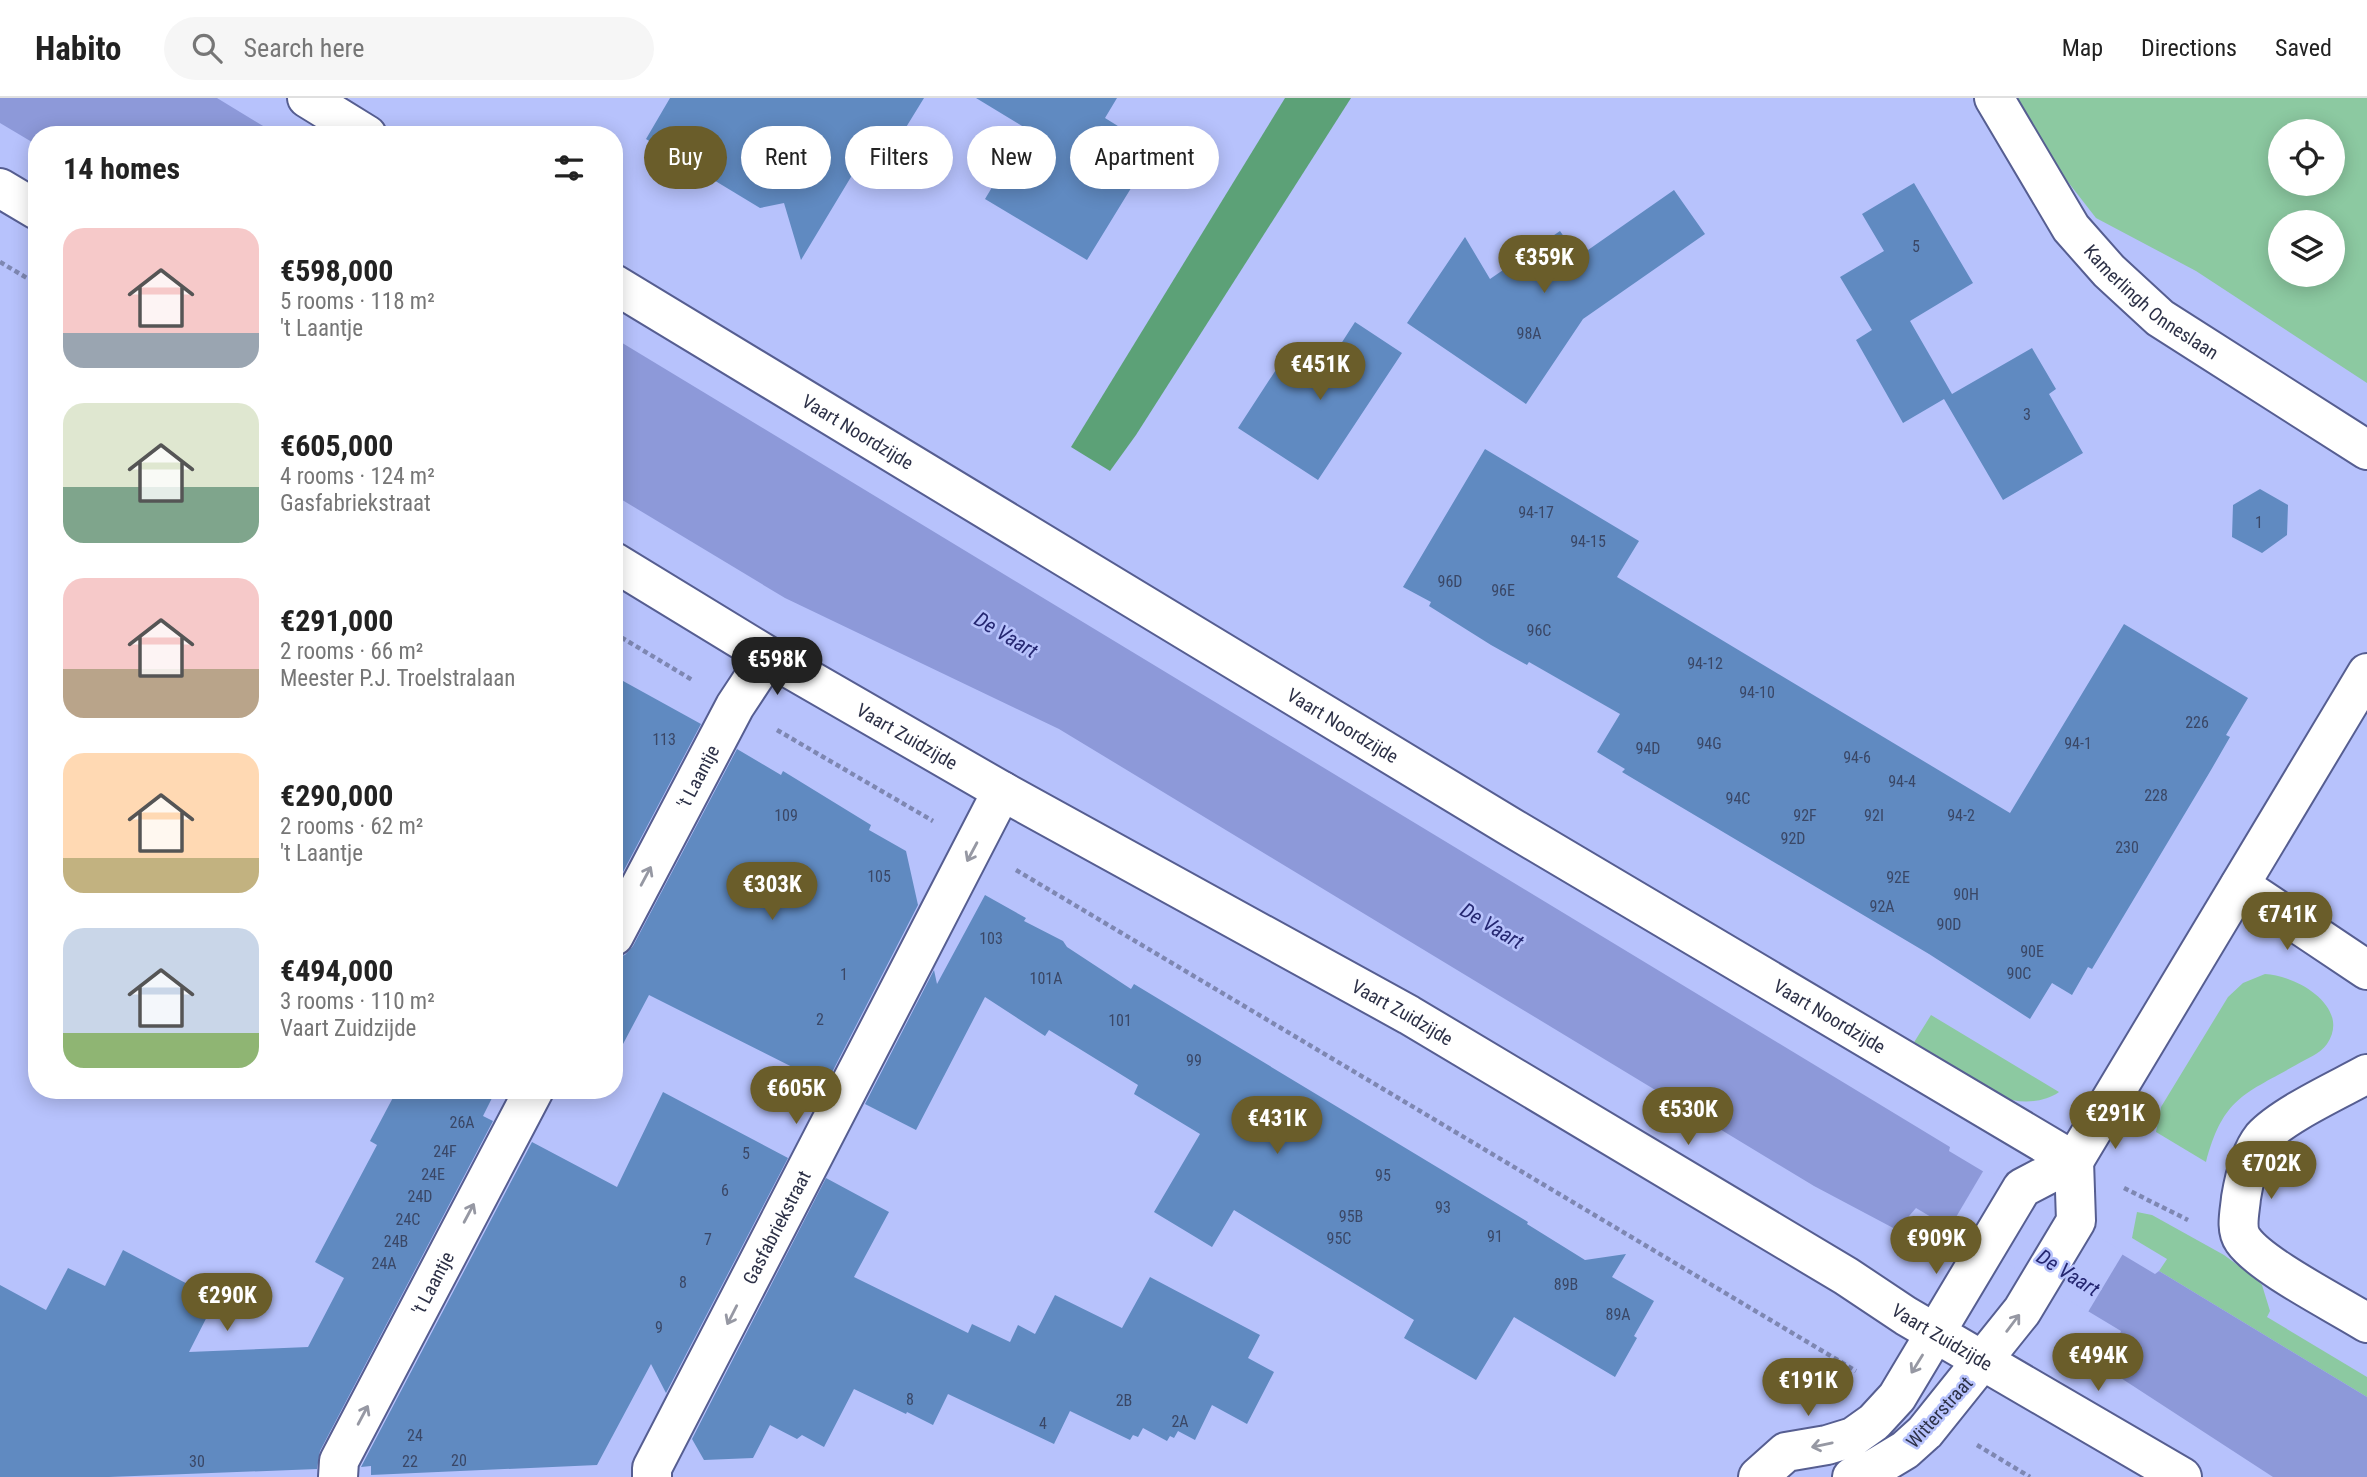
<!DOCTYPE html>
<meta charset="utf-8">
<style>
body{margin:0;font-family:"Roboto Condensed",sans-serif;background:#f6f6f6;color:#222;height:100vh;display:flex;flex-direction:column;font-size:26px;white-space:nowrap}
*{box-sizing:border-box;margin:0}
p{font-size:23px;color:#767676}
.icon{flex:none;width:38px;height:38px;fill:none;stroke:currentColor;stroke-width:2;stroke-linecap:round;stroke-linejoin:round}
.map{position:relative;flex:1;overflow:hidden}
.side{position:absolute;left:28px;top:28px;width:595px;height:973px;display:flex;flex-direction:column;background:#fff;border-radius:28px;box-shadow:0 4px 18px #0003}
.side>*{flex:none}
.banner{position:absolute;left:644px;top:28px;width:665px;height:63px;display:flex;gap:14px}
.buttons{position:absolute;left:2268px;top:21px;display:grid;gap:14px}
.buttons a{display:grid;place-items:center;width:77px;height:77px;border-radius:50%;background:#fff;box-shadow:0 4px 18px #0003;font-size:35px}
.price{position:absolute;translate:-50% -60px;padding:0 16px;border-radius:24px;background:#6a5d2a;color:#fff;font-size:23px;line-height:46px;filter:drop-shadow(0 2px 4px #0008)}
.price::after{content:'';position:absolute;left:50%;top:42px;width:21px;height:16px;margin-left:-10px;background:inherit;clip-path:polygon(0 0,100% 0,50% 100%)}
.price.on{background:#222;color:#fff}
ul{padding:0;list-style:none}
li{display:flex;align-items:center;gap:21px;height:175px;padding:0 35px}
li span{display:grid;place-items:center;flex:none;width:196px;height:140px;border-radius:21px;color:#555}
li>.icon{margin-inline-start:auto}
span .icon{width:84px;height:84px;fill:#fffc;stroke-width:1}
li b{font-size:30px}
h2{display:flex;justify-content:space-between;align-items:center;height:84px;padding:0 35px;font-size:30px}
.pill{padding:0 24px;border-radius:32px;background:#fff;box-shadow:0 4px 18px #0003;font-size:24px;line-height:63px}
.pill.on{background:#6a5d2a;color:#fff}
header{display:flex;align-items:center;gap:42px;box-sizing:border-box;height:98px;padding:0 35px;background:#fff;border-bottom:2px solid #e0e0e0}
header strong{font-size:33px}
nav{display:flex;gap:38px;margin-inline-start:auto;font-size:24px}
.search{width:490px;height:63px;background:#f6f6f6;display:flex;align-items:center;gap:18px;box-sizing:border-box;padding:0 24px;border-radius:38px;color:#767676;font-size:26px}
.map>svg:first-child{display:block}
.green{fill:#8cc9a1;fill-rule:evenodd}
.forest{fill:#5ca177}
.water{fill:#8d99d9}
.pier{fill:#b7c2fc}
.building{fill:#608ac1}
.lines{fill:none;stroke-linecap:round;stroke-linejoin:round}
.minor-casing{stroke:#565e91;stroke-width:42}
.secondary-casing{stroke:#565e91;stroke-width:42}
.path{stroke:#7e87b2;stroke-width:4.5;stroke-dasharray:5 3.5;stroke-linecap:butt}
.minor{stroke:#fff;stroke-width:38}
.secondary{stroke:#fff;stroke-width:38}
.oneway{stroke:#9698a3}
.labels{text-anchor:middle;stroke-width:5;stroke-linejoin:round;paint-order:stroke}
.number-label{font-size:16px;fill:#3a4766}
.street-label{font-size:19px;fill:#2d3147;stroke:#b7c2fc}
.water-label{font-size:21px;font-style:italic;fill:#252771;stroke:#b7c2fc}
</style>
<header>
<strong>Habito</strong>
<div class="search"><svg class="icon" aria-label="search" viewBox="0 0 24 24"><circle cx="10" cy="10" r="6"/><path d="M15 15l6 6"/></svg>Search here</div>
<nav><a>Map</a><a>Directions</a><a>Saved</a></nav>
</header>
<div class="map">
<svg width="2367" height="1379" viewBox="0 0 2367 1379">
<rect width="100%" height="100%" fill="#b7c2fc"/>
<path class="green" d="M2018,0H2367V285L2196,173L2096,120L2061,75ZM2333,33V86H2280V33ZM2333,124V177H2280V124Z
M2265,876C2296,877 2352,909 2327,946C2320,956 2306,961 2296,967C2242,997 2223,1001 2206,1064L2156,1034L2161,1009L2228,899L2243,885Z
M1931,917L2059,994C2044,1005 2019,1006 2002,999C1973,986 1941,962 1913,946Z
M2137,1114L2152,1117L2224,1157L2258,1182L2262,1187L2270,1213L2267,1219L2367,1279V1299L2159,1173L2167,1161L2132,1140Z"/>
<path class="forest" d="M1285,0H1351L1136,337L1110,373L1071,349Z"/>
<path class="water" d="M0,0H217L278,37H37V47L0,25Z
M614,240L1950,1049L1949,1053L2155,1176L2159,1173L2367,1299V1379H2273L2107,1271L2121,1233L1916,1110L1897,1132L1814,1088L1059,631L785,500L614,397Z"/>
<path class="pier" d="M1985,1070L2124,1154L2088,1214L1949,1131Z"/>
<path class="building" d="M670,0H924L881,70L863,59L801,162L784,105L760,110L646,41Z
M976,0H1117L1105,20L1155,51L1087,162L985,101L1027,31Z
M1914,85L1973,185L1910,223L1952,296L2032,250L2056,291L2049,296L2083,355L2003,402L1944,301L1903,325L1856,242L1872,232L1840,179L1884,153L1862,116Z
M1674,92L1705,136L1583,221L1526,306L1407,225L1465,139L1490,181L1560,133L1578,159Z
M1355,224L1402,255L1318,382L1238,330L1283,261L1317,283Z
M1485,351L1639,443L1617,479L2010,715L2124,526L2248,600L2226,637L2230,639L2211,672L2092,871L2088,869L2072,897L2052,885L2030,921L1929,856L1622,674L1625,671L1597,654L1620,616L1529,564L1527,567L1491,547L1429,508L1431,504L1403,489Z
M2260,391L2288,407L2287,437L2262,455L2232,439L2233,407Z
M614,578L701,626L614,791Z
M737,651L781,677L783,673L871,727L869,732L906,753L918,807L826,986L649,897L614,963V860L625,857L633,848Z
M985,797L1026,820L1024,823L1063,843L1067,849L1131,891L1134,886L1528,1124L1527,1126L1585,1162L1626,1156L1612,1179L1654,1203L1634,1238L1637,1240L1615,1279L1514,1219L1476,1282L1404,1240L1414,1222L1234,1112L1212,1149L1154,1114L1200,1036L1134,996L1138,987L1049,932L1045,938L985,899L916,1032L865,1006L934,872L937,886Z
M397,992H496L483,1018L493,1023L320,1353L317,1371L109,1379H0V1187L46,1212L68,1170L105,1188L123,1152L216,1201L189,1254L308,1249L344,1180L315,1164L377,1047L370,1043Z
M663,994L788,1060L666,1295L651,1266L597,1367L371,1377V1368L361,1369L532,1044L617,1089Z
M826,1080L889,1114L854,1179L968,1235L972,1226L1010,1244L1018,1227L1035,1236L1055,1197L1122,1230L1150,1179L1260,1237L1248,1260L1274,1274L1247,1326L1212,1307L1195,1342L1178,1333L1174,1340L1170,1338L1167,1343L1143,1330L1138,1339L1133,1337L1130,1342L1070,1313L1054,1346L948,1296L933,1327L907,1314L906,1316L854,1291L824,1349L802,1337L797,1341L770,1327L753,1360L704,1362L692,1341Z"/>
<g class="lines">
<defs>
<g id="minor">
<path d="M307,0L367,37"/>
<path id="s1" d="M1994,0L2071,130L2109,173L2160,220L2367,352"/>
<path id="s2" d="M614,186L1509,728L2074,1063L2367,575"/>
<path d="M2240,787L2367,872"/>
<path id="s3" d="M614,838L735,608L768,558"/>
<path d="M2367,976C2338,992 2283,1017 2262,1040C2250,1055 2244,1082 2241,1100C2240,1113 2235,1131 2243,1142C2261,1168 2337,1206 2367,1225"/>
<path id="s4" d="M338,1379L339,1363L534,992"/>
<path id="s5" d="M652,1379V1370L1002,693"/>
<path d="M1758,1379L1786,1354L1827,1347L1853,1339L1874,1324L1897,1299L2022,1090L2074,1063L2076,1123L2022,1213L1925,1334L1905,1352L1870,1373L1852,1379"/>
</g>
<g id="secondary">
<path d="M0,90L37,112"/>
<path id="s6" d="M614,464L768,558L1002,693L1409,917L1846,1178L1906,1218L2182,1379"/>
</g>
</defs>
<use href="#minor" class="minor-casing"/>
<use href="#secondary" class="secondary-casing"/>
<path class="path" d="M0,164L37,186
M614,535L694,583
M777,632L933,723
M1016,772L1856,1273
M2124,1090L2188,1122
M1977,1347L2030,1379"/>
<use href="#minor" class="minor"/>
<use href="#secondary" class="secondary"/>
</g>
<defs><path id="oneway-shaft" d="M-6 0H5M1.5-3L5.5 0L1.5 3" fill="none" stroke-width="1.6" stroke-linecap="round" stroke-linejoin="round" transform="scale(1.75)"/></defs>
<g class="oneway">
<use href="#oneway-shaft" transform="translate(972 754) rotate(118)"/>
<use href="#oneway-shaft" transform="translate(646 778) rotate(-62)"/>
<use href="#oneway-shaft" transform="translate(469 1115) rotate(-62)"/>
<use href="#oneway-shaft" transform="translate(732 1217) rotate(117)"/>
<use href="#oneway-shaft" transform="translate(2013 1225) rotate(-53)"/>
<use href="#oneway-shaft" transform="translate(1917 1266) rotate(122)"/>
<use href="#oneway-shaft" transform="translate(363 1317) rotate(-62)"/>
<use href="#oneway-shaft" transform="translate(1822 1347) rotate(168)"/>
</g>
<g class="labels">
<g class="number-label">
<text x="1916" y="154">5</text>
<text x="1529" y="241">98A</text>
<text x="2027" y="322">3</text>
<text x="1536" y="420">94-17</text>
<text x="2259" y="430">1</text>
<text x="1588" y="449">94-15</text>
<text x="1450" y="489">96D</text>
<text x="1503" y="498">96E</text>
<text x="1539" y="538">96C</text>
<text x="1705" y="571">94-12</text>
<text x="1757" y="600">94-10</text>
<text x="2197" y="630">226</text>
<text x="664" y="647">113</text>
<text x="1709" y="651">94G</text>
<text x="2078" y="651">94-1</text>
<text x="1648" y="656">94D</text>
<text x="1857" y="665">94-6</text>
<text x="1902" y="689">94-4</text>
<text x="2156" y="703">228</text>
<text x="1738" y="706">94C</text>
<text x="786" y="723">109</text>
<text x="1805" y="723">92F</text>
<text x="1874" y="723">92I</text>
<text x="1961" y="723">94-2</text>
<text x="1793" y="746">92D</text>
<text x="2127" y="755">230</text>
<text x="879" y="784">105</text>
<text x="1898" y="785">92E</text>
<text x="1966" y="802">90H</text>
<text x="1882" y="814">92A</text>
<text x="1949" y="832">90D</text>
<text x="991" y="846">103</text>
<text x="2032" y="859">90E</text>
<text x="2019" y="881">90C</text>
<text x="844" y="882">1</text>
<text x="1046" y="886">101A</text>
<text x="820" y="927">2</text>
<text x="1120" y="928">101</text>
<text x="1194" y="968">99</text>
<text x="462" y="1030">26A</text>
<text x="445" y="1059">24F</text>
<text x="746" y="1061">5</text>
<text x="433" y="1082">24E</text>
<text x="1383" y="1083">95</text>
<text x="725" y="1098">6</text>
<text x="420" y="1104">24D</text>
<text x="1443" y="1115">93</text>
<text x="1351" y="1124">95B</text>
<text x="408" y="1127">24C</text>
<text x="1495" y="1144">91</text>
<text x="1339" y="1146">95C</text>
<text x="708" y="1147">7</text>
<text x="396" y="1149">24B</text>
<text x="384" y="1171">24A</text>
<text x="683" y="1190">8</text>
<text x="1566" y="1192">89B</text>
<text x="1618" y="1222">89A</text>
<text x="659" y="1235">9</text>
<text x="910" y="1307">8</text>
<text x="1124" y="1308">2B</text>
<text x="1180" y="1329">2A</text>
<text x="1043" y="1331">4</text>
<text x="415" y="1343">24</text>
<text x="459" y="1368">20</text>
<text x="197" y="1369">30</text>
<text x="410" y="1369">22</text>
</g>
<g class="street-label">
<text dy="7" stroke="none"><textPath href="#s1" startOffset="261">Kamerlingh Onneslaan</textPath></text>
<text dy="7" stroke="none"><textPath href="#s2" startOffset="285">Vaart Noordzijde</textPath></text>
<text dy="7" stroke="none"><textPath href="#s2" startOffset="852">Vaart Noordzijde</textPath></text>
<text dy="7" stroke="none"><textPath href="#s6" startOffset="341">Vaart Zuidzijde</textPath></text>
<text dy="7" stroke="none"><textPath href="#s3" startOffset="180">'t Laantje</textPath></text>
<text dy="7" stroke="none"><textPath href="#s6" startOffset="908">Vaart Zuidzijde</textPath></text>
<text dy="7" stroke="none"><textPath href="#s2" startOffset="1419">Vaart Noordzijde</textPath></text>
<text dy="7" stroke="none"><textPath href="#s5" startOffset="280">Gasfabriekstraat</textPath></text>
<text dy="7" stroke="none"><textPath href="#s4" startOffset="217">'t Laantje</textPath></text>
<text dy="7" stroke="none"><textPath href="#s6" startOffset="1538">Vaart Zuidzijde</textPath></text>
<text transform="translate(1939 1314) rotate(-48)" y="7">Witterstraat</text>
</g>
<g class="water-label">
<text transform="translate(1006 537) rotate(31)" y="7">De Vaart</text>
<text transform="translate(1492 828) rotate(31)" y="7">De Vaart</text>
<text transform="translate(2068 1175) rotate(32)" y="7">De Vaart</text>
</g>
</g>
</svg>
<div class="buttons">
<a><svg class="icon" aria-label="locate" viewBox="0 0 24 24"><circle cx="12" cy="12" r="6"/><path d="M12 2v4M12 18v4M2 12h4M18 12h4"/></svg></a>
<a><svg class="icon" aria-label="layers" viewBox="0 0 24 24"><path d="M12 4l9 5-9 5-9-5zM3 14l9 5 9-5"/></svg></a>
</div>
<b class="price" style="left:1544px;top:197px">€359K</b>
<b class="price" style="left:1320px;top:304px">€451K</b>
<b class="price on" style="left:777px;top:599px">€598K</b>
<b class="price" style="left:772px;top:824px">€303K</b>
<b class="price" style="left:2287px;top:854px">€741K</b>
<b class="price" style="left:796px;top:1028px">€605K</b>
<b class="price" style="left:1688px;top:1049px">€530K</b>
<b class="price" style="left:2115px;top:1053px">€291K</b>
<b class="price" style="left:1277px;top:1058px">€431K</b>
<b class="price" style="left:2271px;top:1103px">€702K</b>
<b class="price" style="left:1936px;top:1178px">€909K</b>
<b class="price" style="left:227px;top:1235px">€290K</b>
<b class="price" style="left:2098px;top:1295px">€494K</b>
<b class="price" style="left:1808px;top:1320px">€191K</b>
<div class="banner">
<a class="pill on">Buy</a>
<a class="pill">Rent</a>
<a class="pill">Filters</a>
<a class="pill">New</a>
<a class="pill">Apartment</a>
</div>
<section class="side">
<h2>14 homes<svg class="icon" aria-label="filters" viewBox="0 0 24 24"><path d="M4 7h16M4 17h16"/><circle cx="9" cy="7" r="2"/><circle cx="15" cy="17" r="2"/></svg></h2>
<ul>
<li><span style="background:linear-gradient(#f6c9c9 75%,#9aa5b1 0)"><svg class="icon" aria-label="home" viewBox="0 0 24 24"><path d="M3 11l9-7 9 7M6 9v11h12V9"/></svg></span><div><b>€598,000</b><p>5 rooms · 118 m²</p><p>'t Laantje</p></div></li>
<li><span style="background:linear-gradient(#dfe7d0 60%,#7fa58c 0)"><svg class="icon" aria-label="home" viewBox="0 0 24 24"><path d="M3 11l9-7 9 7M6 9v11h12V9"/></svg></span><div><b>€605,000</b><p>4 rooms · 124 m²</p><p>Gasfabriekstraat</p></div></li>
<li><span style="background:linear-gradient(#f6c9c9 65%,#b9a48a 0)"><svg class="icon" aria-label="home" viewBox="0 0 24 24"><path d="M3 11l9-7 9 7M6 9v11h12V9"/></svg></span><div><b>€291,000</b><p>2 rooms · 66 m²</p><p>Meester P.J. Troelstralaan</p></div></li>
<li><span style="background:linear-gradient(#ffd9b3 75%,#c2b280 0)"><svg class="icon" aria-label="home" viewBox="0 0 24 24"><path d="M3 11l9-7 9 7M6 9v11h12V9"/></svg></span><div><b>€290,000</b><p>2 rooms · 62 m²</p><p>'t Laantje</p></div></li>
<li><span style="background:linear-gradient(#c9d6e8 75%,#8fb573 0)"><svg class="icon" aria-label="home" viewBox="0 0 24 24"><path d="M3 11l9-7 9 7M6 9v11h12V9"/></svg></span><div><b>€494,000</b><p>3 rooms · 110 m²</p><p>Vaart Zuidzijde</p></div></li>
</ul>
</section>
</div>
